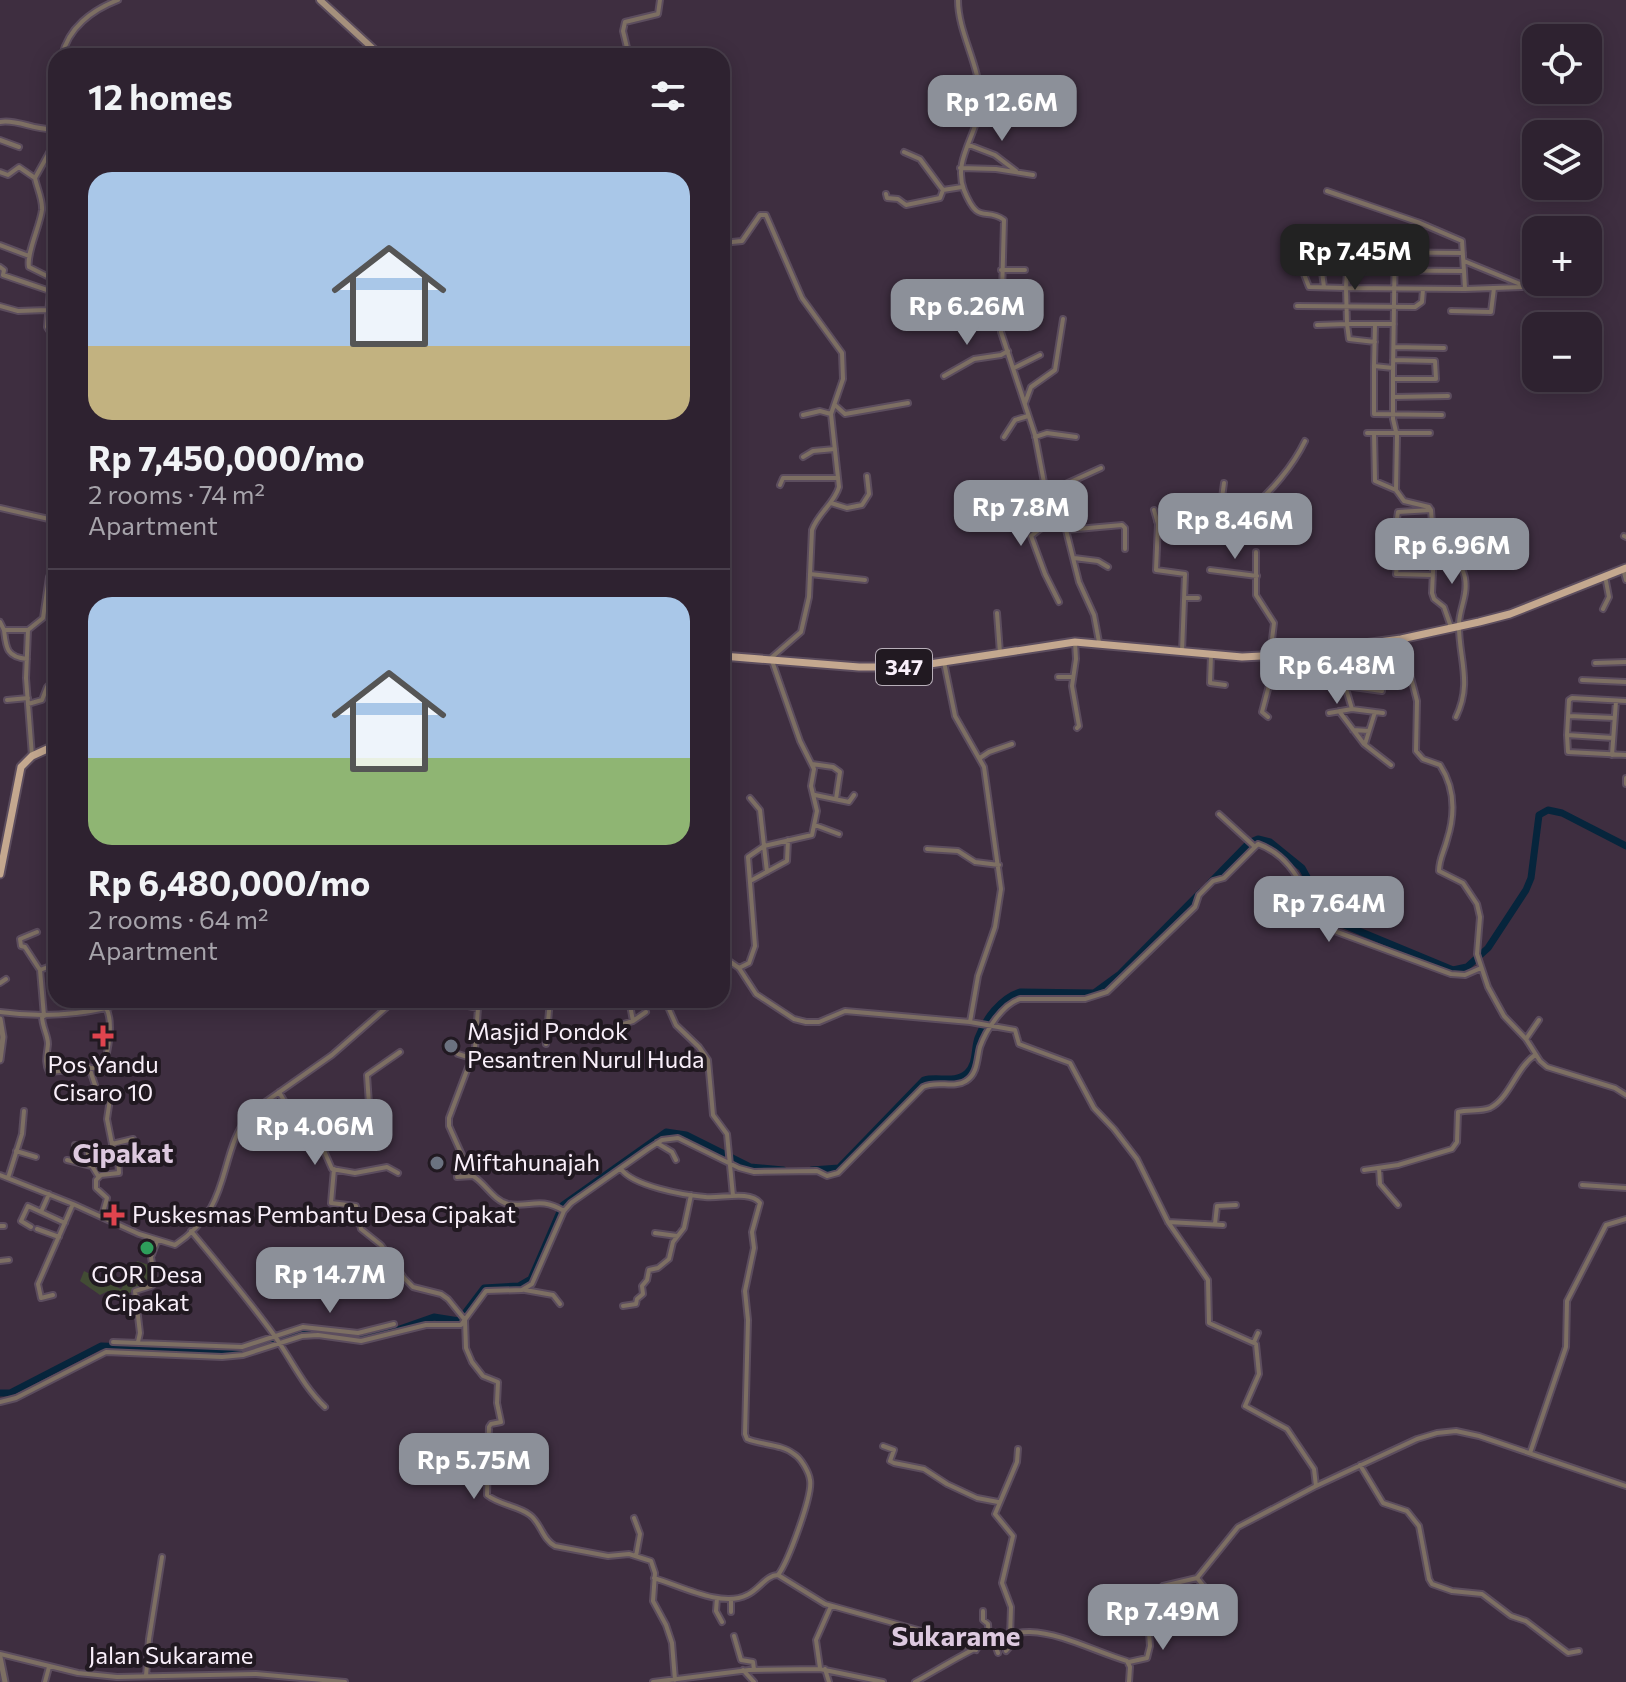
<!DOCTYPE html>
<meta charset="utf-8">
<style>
body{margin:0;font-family:Commissioner,sans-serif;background:#362a38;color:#f1f3f6;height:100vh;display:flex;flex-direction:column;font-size:30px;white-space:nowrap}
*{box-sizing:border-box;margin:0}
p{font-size:26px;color:#a7a4ab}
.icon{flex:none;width:44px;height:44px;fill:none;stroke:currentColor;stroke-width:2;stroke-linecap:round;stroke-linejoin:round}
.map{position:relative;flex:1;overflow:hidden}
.sheet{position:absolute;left:48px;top:48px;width:682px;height:960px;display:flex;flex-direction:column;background:#2e2230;border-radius:24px;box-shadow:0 4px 20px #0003,0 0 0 2px #493f4c}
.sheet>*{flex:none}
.tools{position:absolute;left:1522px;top:24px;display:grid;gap:16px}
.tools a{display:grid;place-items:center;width:80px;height:80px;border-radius:16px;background:#2e2230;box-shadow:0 4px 20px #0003,0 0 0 2px #493f4c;font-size:40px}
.price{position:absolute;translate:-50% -68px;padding:0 18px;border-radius:16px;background:#8c9099;color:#fff;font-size:26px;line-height:52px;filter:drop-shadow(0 2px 4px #0008)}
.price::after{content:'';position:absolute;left:50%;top:48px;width:24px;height:18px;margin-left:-12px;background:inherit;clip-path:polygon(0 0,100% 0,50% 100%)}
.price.current{background:#222;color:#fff}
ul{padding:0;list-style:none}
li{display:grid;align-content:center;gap:16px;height:424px;padding:0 40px}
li+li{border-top:2px solid #493f4c}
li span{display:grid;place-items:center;height:248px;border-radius:24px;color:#555}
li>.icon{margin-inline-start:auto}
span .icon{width:144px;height:144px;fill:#fffc;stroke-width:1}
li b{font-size:34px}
h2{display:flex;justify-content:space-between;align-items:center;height:96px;padding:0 40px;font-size:34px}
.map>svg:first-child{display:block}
.green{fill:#424c34}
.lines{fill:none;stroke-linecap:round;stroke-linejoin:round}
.river{stroke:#06253c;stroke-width:7}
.minor-casing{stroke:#5c4d5e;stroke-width:8}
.tertiary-casing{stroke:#5c4d5e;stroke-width:9}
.secondary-casing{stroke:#5c4d5e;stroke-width:10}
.primary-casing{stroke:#5c4d5e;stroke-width:11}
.minor{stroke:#7d6f63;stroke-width:4}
.tertiary{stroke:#7d6f63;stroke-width:5}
.secondary{stroke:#a5907c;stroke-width:6}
.primary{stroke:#c4a88f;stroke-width:7}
.health-dot{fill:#e0444e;stroke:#211921;stroke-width:3}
.worship-dot{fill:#6b7280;stroke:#211921;stroke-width:3}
.leisure-dot{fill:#2e9e5b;stroke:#211921;stroke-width:3}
.labels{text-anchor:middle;stroke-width:8;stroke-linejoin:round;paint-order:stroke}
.shield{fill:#211921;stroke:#b8afb9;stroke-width:2}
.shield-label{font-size:22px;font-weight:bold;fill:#f9effa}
.poi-label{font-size:24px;fill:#f9effa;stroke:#211921;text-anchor:start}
.street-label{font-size:24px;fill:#f9effa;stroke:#211921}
.quarter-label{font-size:28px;font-weight:bold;fill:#ddc9df;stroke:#211921}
</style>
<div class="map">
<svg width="1626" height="1682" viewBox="0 0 1626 1682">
<rect width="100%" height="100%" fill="#3e2e40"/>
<path class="green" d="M137,1261L149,1265L153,1285L126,1294L108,1291L100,1295L80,1281L84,1271L121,1289Z"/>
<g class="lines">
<path class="river" d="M1210,883L1249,843L1258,839L1270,842L1302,868L1330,919L1453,970L1467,967L1488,948L1526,890L1531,878L1539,815L1548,810L1562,813L1626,846
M812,1170L839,1168L924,1080C938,1076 955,1084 967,1073C977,1064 974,1049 978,1038C985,1019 1001,998 1020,992L1094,993L1120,974L1201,892
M0,1393H10L101,1346L245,1351L305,1330L359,1337L397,1330L434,1317L459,1321L484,1288L519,1286L531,1279L563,1205L666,1132L686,1135L750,1167L783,1170"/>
<defs>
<path id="minor" d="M958,0C958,34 981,66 980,102C979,134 952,159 964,190C979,227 985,206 1004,220L1001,332L1035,435L1046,493L1066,530L1079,582L1094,615L1099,642
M62,56C68,28 92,10 118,0
M629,56L623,31L625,22L658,14L660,0
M56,81L51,108L55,142L35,178C37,188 43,200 42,210C40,226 26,254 29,267L51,278L47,327L56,341
M0,122C17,119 34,130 52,129
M0,140L19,147
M969,145L995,155L1016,171
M904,152L920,159L943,190L962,187
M960,168L996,169L1033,175
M0,172L8,175L19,167L35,178
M1327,191L1420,223L1462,241L1464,271L1347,270L1346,288L1465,289L1464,271
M886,194L887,198L898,199L906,205L940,198L943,190
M1363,239L1395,238L1393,371V419L1397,436L1396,490L1404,501L1429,507L1431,510L1434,549L1432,593L1434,599L1444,607L1451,627
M722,243L742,241L760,215H766L802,298L842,353L843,379L831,414L839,487C834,504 818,513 812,530L809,597L801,632L771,658L800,741L814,769L811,786L817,811L812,835L764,846L767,872
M0,245L29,256
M1361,252L1463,253
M1464,261L1525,286
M0,267L4,270L3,275L50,291
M1302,269L1309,287L1346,288L1347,324L1317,325
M1001,270H1025
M1322,272L1324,287
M1465,289L1522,287
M0,306L18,311L47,310
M1297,306L1415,307L1422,302L1423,289
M1451,311L1491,312L1494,288
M1375,324L1374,366L1393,368
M1375,342L1349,339L1347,324H1394
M1394,347L1444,348
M1374,366V414L1442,415
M1014,368L1040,355
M944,376L974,359L1001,355L1008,351
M1393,379H1436L1435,361L1393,360
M1393,397L1448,396
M1025,403L1031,387L1055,370L1063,319
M835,405L845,414L908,403
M803,415L820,411L831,414
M1367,433H1430
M1374,433L1375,481L1396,490
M1004,437L1015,420L1028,416
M1035,437L1047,433L1076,437
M803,457L813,451L835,449
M1224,483L1221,505L1232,519
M780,485L783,478H838
M1046,493L1101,468
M831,503L847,508L862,505L869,494L867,476
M0,508L49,519L56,512
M1154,510L1158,524L1156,570L1185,574L1182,652
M1431,510L1398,512L1394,537L1398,557L1396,574L1433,575
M1157,521L1228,524C1234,517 1242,516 1249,510C1271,492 1293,466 1305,441
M1066,530L1122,525L1125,528V549
M1397,531L1433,532
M1624,536L1626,537
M1395,548L1434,549
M1456,548C1456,559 1463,568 1465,578C1468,595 1460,607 1459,623C1458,657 1473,682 1456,717
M1256,552V595L1274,623L1270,656L1273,670L1262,712L1268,717
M1074,558L1098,561L1108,567
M1623,569L1626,580
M1210,570L1257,576
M810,574L865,580
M1185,598H1198
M1059,602L1045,574L1031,536L1040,529L1061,521
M1603,609L1609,597L1605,576
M997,613L1000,653
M0,622L4,630H28
M4,630C6,647 6,657 27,659
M1401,639L1417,701L1416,751L1423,759L1440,765C1455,788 1455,815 1447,840C1444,852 1439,859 1439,871L1463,883L1477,904L1480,917L1477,954L1488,987L1504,1016L1526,1039L1540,1061L1547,1067L1615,1088L1626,1095
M1075,642L1076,659L1072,686L1079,726L1077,728
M1334,649L1352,709L1383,713
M1211,655L1210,683L1225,685
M944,662L955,716L984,767L1001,889L995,927L978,976L970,1022L1015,1030L1019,1044L1070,1063L1094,1108L1114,1129L1137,1159L1168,1222L1208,1280L1209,1323L1256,1344L1259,1374L1245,1406L1287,1429L1314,1469L1316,1486
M1595,663L1626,662
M1058,677H1072
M1582,680L1626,682
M1346,686L1382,691
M7,700L28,698
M28,704L42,700L47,687L56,678
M1339,711L1364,744L1391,765
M1329,713L1352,709
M1569,716L1614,718
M1353,730L1369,731
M1567,735L1568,752L1626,755
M1613,738L1567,735L1569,700L1572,698L1626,701
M1365,744L1375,712
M1612,755L1616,701
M32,756L26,678L28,630L43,618L49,577L56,561
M980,758L989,752L1012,744
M812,764L833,767L840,772L836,799
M1626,778V784
M815,795L849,802L854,795
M1219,814L1254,846
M815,825L839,834
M927,849L958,851L975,862L999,865
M752,880L787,861L788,840
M37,932L20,939L21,946L25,947L40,970
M722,956L739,968L756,994L794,1019L806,1022H819L845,1011L970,1022
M739,968L749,963L755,946L748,857L764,846L760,810L750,798
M0,983L6,979
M239,1000L240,1003
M439,1000L478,1008L475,1049L449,1118V1126L466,1164
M665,1000L676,1025L699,1047L708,1060L713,1115L727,1134L733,1196
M0,1012C36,1017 70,1016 106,1008L101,1000
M42,1016C42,1027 48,1035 48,1044C47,1055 44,1062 49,1072L103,1067C108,1053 114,1021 106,1008L113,1006L116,1000
M44,1016L40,970L56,964
M633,1021L646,1012
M617,1026L633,1021L629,1000
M1526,1039L1539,1020
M546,1044L550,1000
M458,1054L471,1058
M89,1067L97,1091L110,1099L107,1119L112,1144L118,1156L119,1173L101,1175L96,1180V1188L107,1198L102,1216
M279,1092L293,1116L305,1128L318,1137L332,1169L355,1173L387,1167L398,1173
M318,1137L362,1120L369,1104L367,1075L400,1052
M657,1143L672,1152L676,1160
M112,1144L133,1139
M16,1151L36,1157
M67,1160L92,1166L98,1176
M75,1161V1145L87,1146L89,1165
M1379,1168L1380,1184L1398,1205
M334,1169L331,1203L356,1206L361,1229L381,1245L404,1278L413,1287L441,1294L448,1299L465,1320L466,1348L472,1362L483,1376L498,1382L497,1403L501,1422L491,1424L489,1427L487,1495C499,1505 519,1506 530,1515C541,1523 542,1539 555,1546L608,1556L629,1554L651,1561L655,1573L653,1601L666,1625L672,1643L675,1680
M621,1169C633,1186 683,1195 705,1197C720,1199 750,1190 760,1203L752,1232L754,1248L745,1291L748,1320L745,1434L747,1439C761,1445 782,1444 794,1454C801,1458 809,1472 810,1480C813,1495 788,1562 778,1575L825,1604L936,1635L976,1650
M1364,1170L1398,1165L1452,1149L1457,1142L1458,1112C1468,1109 1480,1112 1490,1108C1509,1099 1516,1068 1535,1055
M0,1175L73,1204L139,1234L175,1245C236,1204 215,1156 251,1112L332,1055L395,1000
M457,1177L473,1176C485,1183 494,1201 508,1204C530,1208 539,1196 564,1211
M8,1178L22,1134L24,1111
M1582,1185L1626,1188
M41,1212L49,1194
M1168,1222L1223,1225
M1215,1224L1217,1206L1236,1205
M0,1226H4
M31,1227L21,1221L28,1206L65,1223
M37,1229L59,1237
M191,1231C219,1265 248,1299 274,1335C291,1359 303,1386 325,1407
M655,1233L677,1236
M0,1261L9,1260
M525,1290L553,1295L560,1304
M53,1295L41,1298L38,1284L73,1204
M623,1306L636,1304L637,1299L643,1294L642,1286L647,1280L649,1270L658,1268L669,1259L673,1242L684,1228L691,1195
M113,1342L242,1347L303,1327L358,1333L394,1324
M138,1342L140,1333L135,1291L151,1286L155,1283L151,1257L157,1241
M1254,1342L1258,1333
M0,1402L16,1398L106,1352L222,1357L243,1355L302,1336L318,1335L361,1341L426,1325H461L486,1291L522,1290L532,1284L564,1211L571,1203L648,1149L662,1140L678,1138L739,1168L754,1172L817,1171L827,1176L838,1173L923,1087C937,1080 954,1089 966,1081C978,1074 977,1058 980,1047C986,1030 1003,1004 1020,999H1085L1107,992L1195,907L1199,895L1213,881L1224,878L1258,844C1305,861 1306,914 1337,932L1451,974L1465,975L1481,968
M883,1446L894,1450L890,1461L894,1463L924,1469L947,1484L977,1498L998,1502
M1530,1453L1566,1347L1567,1301L1606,1225L1626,1219
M1360,1465L1383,1503L1407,1511L1419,1526L1429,1579L1432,1584L1452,1591L1482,1594L1511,1616L1526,1621L1568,1653L1579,1651
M634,1518L640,1534L636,1556
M654,1578C681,1586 722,1608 747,1595C759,1590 766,1575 778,1575
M1197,1578L1211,1595
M1212,1596L1217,1605L1216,1610
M717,1598L716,1611L722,1622
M983,1611V1620L988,1624L989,1644
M731,1612V1601
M734,1636L741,1660L753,1662L754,1670
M1010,1637L1011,1607L1002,1583L1013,1536L995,1514L1017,1462L1018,1449
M994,1642L998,1653
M1006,1651L1014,1642L1012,1636
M0,1654L78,1673L117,1677L256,1674L345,1682
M1129,1662L1147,1658L1150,1646L1148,1619L1156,1592L1163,1586L1197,1578L1238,1527L1316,1486L1417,1439L1437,1433L1456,1431L1479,1436L1626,1486
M820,1668L816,1640L831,1606
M825,1669L829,1682
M743,1670L754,1682
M146,1676L149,1639L162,1557
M45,1682L49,1667
M653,1682L749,1670L820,1669L883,1682
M915,1682C945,1666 996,1631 1030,1632C1062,1633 1096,1652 1127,1661L1130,1667L1129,1682"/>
<path id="tertiary" d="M0,1019L3,1037L0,1060
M0,1657L5,1682"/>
<path id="secondary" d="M320,0L381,56"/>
<path id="primary" d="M722,656L859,667H910L1075,642L1242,657L1283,655L1401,639L1479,622L1510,614L1626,568
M0,874L21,767L32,756L56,745"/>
</defs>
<use href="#minor" class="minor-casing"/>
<use href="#tertiary" class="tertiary-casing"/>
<use href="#secondary" class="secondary-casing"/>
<use href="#primary" class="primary-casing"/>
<use href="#minor" class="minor"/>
<use href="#tertiary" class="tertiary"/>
<use href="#secondary" class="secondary"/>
<use href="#primary" class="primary"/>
</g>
<g class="health-dot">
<path d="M99 1024h8v8h8v8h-8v8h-8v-8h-8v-8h8z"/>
<path d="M110 1203h8v8h8v8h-8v8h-8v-8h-8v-8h8z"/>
</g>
<g class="worship-dot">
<circle cx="451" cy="1046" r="8"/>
<circle cx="437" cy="1163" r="8"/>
</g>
<circle class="leisure-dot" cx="147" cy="1248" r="8"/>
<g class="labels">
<rect class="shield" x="876" y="649" width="56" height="36" rx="6"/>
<g class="shield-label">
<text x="904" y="675">347</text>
</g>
<g class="poi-label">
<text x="467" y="1040">Masjid Pondok<tspan x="467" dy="28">Pesantren Nurul Huda</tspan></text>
<text x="103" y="1073" text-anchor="middle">Pos Yandu<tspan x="103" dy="28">Cisaro 10</tspan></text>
<text x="453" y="1171">Miftahunajah</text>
<text x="132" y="1223">Puskesmas Pembantu Desa Cipakat</text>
<text x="147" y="1283" text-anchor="middle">GOR Desa<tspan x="147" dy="28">Cipakat</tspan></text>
</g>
<g class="street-label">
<text x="171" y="1664">Jalan Sukarame</text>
</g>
<g class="quarter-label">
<text x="123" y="1163">Cipakat</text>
<text x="956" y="1646">Sukarame</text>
</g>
</g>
</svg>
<div class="tools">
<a><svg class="icon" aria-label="locate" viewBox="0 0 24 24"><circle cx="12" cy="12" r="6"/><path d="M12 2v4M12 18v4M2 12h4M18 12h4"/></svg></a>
<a><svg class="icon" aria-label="layers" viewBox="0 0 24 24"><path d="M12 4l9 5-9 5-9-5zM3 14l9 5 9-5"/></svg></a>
<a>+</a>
<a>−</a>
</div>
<b class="price" style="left:1002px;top:143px">Rp 12.6M</b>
<b class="price current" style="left:1355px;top:292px">Rp 7.45M</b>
<b class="price" style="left:967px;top:347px">Rp 6.26M</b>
<b class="price" style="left:1021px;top:548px">Rp 7.8M</b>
<b class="price" style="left:1235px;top:561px">Rp 8.46M</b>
<b class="price" style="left:1452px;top:586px">Rp 6.96M</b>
<b class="price" style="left:1337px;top:706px">Rp 6.48M</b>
<b class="price" style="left:1329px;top:944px">Rp 7.64M</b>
<b class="price" style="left:315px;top:1167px">Rp 4.06M</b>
<b class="price" style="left:330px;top:1315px">Rp 14.7M</b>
<b class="price" style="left:474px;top:1501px">Rp 5.75M</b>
<b class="price" style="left:1163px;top:1652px">Rp 7.49M</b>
<section class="sheet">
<h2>12 homes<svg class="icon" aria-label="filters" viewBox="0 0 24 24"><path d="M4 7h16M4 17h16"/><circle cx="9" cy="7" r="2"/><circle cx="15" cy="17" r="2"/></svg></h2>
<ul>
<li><span style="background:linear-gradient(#a9c7e8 70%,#c2b280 0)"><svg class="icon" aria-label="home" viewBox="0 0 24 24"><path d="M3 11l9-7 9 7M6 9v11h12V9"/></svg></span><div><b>Rp 7,450,000/mo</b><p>2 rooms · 74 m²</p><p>Apartment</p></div></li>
<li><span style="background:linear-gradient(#a9c7e8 65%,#8fb573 0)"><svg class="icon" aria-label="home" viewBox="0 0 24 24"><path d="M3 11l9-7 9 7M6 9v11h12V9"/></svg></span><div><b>Rp 6,480,000/mo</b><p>2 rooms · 64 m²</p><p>Apartment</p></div></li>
</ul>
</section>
</div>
